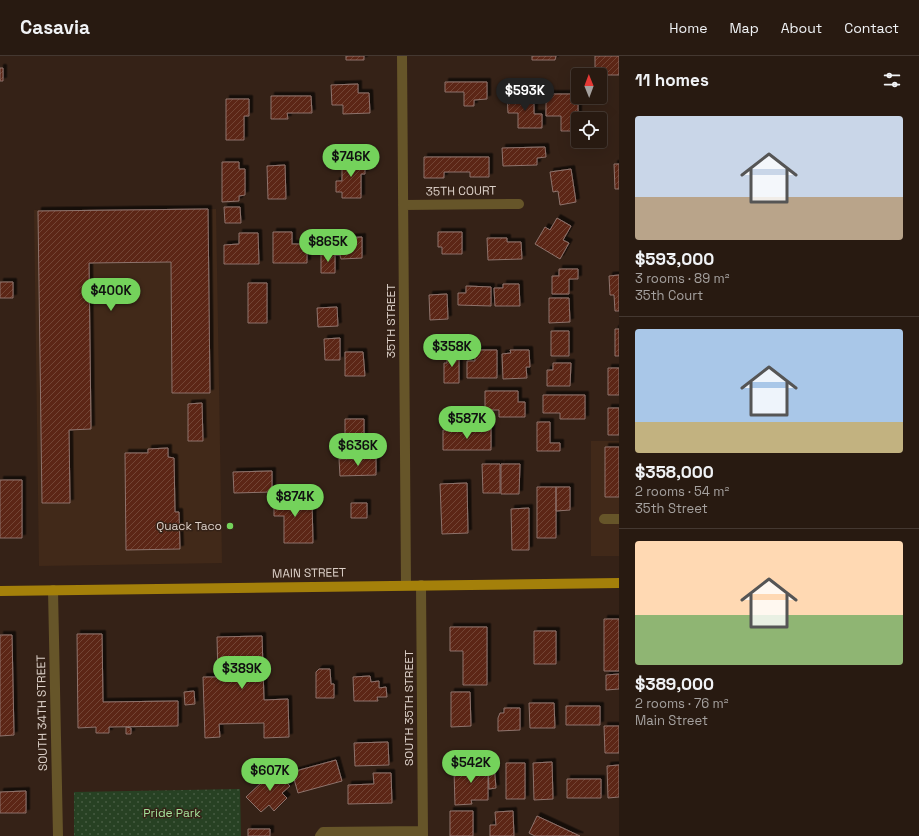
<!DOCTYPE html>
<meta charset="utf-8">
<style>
body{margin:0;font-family:"Space Grotesk",sans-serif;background:#30231a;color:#f1f3f6;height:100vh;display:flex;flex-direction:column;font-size:15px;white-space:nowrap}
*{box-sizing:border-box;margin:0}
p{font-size:13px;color:#a5a19f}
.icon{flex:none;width:22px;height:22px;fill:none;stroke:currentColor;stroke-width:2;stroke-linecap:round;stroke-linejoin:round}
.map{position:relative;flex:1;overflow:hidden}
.details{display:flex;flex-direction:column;background:#281a11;width:300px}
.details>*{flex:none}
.needle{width:26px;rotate:359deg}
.buttons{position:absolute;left:571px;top:12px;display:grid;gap:8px}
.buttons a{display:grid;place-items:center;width:36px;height:36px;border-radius:4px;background:#281a11;box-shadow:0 4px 16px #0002,0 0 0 1px #443831;font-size:20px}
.price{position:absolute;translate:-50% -34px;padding:0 9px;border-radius:14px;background:#74d25b;color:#111;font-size:13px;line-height:26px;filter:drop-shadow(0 1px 2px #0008)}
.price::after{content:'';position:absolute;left:50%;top:24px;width:12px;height:9px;margin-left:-6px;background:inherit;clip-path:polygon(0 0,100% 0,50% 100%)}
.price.on{background:#222;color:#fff}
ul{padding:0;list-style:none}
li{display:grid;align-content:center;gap:8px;height:212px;padding:0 16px}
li+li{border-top:1px solid #443831}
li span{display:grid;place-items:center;height:124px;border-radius:4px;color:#555}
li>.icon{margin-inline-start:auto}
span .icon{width:72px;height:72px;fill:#fffc;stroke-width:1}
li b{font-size:17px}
h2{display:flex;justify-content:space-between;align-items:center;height:48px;padding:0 16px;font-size:17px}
header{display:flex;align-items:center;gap:24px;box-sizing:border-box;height:56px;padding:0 20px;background:#281a11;border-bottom:1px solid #443831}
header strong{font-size:19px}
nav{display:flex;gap:22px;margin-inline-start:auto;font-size:14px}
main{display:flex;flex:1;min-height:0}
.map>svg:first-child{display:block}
.built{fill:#412919}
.park{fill:url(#park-dots)}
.building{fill:url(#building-hatch);stroke:#8e736c;filter:url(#shadow)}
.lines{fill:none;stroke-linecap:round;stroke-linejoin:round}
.minor{stroke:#665529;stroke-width:10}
.major{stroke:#a4800a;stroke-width:10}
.poi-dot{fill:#74d25b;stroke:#352217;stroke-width:1.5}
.labels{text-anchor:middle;stroke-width:3;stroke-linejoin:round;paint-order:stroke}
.street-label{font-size:12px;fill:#dcd0c8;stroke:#352217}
.poi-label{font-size:12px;fill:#dcd0c8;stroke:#352217;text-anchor:end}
.park-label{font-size:12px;fill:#a4e29a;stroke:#352217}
</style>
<header>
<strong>Casavia</strong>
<nav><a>Home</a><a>Map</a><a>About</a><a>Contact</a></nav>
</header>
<main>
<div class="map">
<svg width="619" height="780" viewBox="0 0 619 780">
<defs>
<pattern id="park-dots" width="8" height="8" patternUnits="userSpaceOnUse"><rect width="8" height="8" fill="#274123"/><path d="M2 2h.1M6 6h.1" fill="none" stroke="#465b41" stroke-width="1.8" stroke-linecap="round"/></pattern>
<pattern id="building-hatch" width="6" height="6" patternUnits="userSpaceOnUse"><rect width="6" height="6" fill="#5c2516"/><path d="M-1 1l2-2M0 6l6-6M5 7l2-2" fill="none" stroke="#734436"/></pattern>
<filter id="shadow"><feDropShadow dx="3.5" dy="-3.5" stdDeviation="0" flood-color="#0009"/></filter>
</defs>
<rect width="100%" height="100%" fill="#352217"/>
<path class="built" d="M216,153L222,507L39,510L34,154Z
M591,385H619V500H591Z"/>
<path class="park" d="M240,733L241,780H74V736Z"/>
<path class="building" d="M346,0H364V4H346Z
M532,0H556L555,4H532Z
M595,0H619V19H595Z
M0,12H3V25H0Z
M445,26H487V43L474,44V50H464V36H445Z
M358,28V37H369L370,57L343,58V49H332L331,29Z
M546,38H578V75H561V60H546Z
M271,40H311L312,57H287L288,63H271Z
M507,40H534V58H542V72H518V57H508Z
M226,43H249V60H244V84H226Z
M545,91L546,101L537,102V109L503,110L502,92Z
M424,101H489V121H470V116H444V122H424Z
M342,102H365V118H361V142H342V136H336V125H342Z
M222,106H239V113H245V139L239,140V145L222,146Z
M614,108H619V133H615Z
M285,109L286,143H268L267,110Z
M571,113L576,146L560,149L558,135L553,136L550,116Z
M224,151H240L241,167H225Z
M208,153L210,337H172L171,206L89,207L91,373L69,374L70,447H42L38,155Z
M557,162L571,170L563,184L569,187L560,203L535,188L545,171L550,174Z
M273,176H292V188H307V207H273Z
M438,176H462V198H442V191H438Z
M239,177H258L259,208H224V189L239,188Z
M362,181V202L341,203L340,199H335V186H342V182Z
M487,182H507V186H521L522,203L488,204Z
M321,197H335V217H321Z
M559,213H578V223H569V238H552V220H559Z
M619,219V255H615L614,239H610L609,220Z
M0,226H13V242H0Z
M248,227H267V267H248Z
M503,228H519L520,250H495L494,232H503Z
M466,230L491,231V250L458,249V237H466Z
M447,238L448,263L430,264L429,239Z
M549,242H569L570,266L549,267Z
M337,251L338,270L318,271L317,252Z
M615,273H619V300H615Z
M551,275H569V300H551Z
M340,282V304H325L324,283Z
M475,294H497V322H467V305H475Z
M510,294H529L530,311H526L527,322L503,323L502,298L511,297Z
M345,296H363L365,320H345Z
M447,296H459V327H444V307H447Z
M553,307H571L570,330H547V314H553Z
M608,312H619V339H608Z
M485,335H518V346H525V361H499V354H485Z
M543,339H585V363H560V357H543Z
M202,347L203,385H188V348Z
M608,352H619V379H608Z
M345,363H364V395H345Z
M537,366H550V387H560V395H537Z
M491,373V394H443V374Z
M605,391H619V441H605Z
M168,392V401L174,402L175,456H179L180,493L126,494L125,397H148V393Z
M376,402V419L340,420L339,403Z
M482,408H500V437H483Z
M501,408H520L519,438H501Z
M272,415V436L234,437L233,416Z
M0,424H22V482H0Z
M467,427L468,477L442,478L440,428Z
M537,431H556V482H537Z
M556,431H570V454L556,455Z
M306,438V446L312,445L313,487H284V460H274V439Z
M351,447H367V462H351Z
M529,452V494H512L511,453Z
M604,563H619V615H604Z
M450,571H487V629H463V595H450Z
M534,575H556V608H534Z
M77,578H102L103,646L178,645V670L109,671V677H96V671L78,672Z
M0,579H12L14,679L0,680Z
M262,580L264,644L288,643L289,681L264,682V667L219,668L220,681L205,682L203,621H218L217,581Z
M319,613H330L331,628H334V642H316V616Z
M619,618V633L606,634V619Z
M370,620L371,626L379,625V632L386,631L387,641H377L378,645H354L353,621Z
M194,635L195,648L185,649L184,636Z
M451,636H470L471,670L451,671Z
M529,647H554L555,672H530Z
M566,650H600V669H566Z
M504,652H520V674L498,675V662L500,657H504Z
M604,670H619V697H605Z
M126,671L131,672V678H126Z
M388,686L389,709L355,710L354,687Z
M336,704L342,725L298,737L292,716Z
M552,706L553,743L534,744L533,707Z
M488,707V744H471L472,748L455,749L454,714H462V708Z
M506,707H525V743H506Z
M488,709H494L496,732L489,733Z
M619,709V741L608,742L607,710Z
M278,711L287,721L284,724L290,730L282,737L287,742L274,755L269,749L261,756L246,741Z
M373,717H391L392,747L348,748V729L374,728Z
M567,723H601V742H567Z
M26,735V757H0V736Z
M450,755H473V780H450Z
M513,755L514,780H490V769H496L495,756Z
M537,760L580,780H535L529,777Z
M248,773H270V780H248Z"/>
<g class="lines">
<path class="minor" d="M402,0L406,529
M403,149L519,148
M604,463H619
M421,529L423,780
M53,534L58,780
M320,780L323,776L422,775"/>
<path class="major" d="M0,535L619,527"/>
</g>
<circle class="poi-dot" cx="230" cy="470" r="4"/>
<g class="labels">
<g class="street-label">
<text transform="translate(461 135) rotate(-1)" y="4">35TH COURT</text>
<text transform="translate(391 265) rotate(-90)" y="4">35TH STREET</text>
<text transform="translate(309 517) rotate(-1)" y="4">MAIN STREET</text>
<text transform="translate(409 652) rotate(-90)" y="4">SOUTH 35TH STREET</text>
<text transform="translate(42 657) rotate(-91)" y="4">SOUTH 34TH STREET</text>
</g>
<g class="poi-label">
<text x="222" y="474">Quack Taco</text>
</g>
<g class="park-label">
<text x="172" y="761">Pride Park</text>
</g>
</g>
</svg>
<div class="buttons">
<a><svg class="needle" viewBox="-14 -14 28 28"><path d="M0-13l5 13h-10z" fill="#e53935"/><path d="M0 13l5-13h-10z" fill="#a5a19f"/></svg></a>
<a><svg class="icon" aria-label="locate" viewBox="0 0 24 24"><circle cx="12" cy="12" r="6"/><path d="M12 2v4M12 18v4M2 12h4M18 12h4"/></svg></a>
</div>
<b class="price on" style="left:525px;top:56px">$593K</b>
<b class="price" style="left:351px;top:122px">$746K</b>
<b class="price" style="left:328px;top:207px">$865K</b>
<b class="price" style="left:111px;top:256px">$400K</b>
<b class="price" style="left:452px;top:312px">$358K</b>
<b class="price" style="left:467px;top:384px">$587K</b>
<b class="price" style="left:358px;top:411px">$636K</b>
<b class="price" style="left:295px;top:462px">$874K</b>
<b class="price" style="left:242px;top:634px">$389K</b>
<b class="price" style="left:471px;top:728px">$542K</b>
<b class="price" style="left:270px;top:736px">$607K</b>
</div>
<section class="details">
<h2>11 homes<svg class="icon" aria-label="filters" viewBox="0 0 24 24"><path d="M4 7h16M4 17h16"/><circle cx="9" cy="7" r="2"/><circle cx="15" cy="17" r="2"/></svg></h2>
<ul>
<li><span style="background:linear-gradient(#c9d6e8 65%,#b9a48a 0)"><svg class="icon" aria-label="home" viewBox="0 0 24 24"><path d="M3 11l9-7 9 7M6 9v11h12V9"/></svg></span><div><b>$593,000</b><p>3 rooms · 89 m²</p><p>35th Court</p></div></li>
<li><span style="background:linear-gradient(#a9c7e8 75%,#c2b280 0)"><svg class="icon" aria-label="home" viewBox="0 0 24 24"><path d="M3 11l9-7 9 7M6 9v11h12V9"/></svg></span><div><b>$358,000</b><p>2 rooms · 54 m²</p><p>35th Street</p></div></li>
<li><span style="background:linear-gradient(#ffd9b3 60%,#8fb573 0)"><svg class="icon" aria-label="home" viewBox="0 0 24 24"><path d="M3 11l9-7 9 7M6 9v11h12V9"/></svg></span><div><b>$389,000</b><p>2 rooms · 76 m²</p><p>Main Street</p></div></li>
</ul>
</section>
</main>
